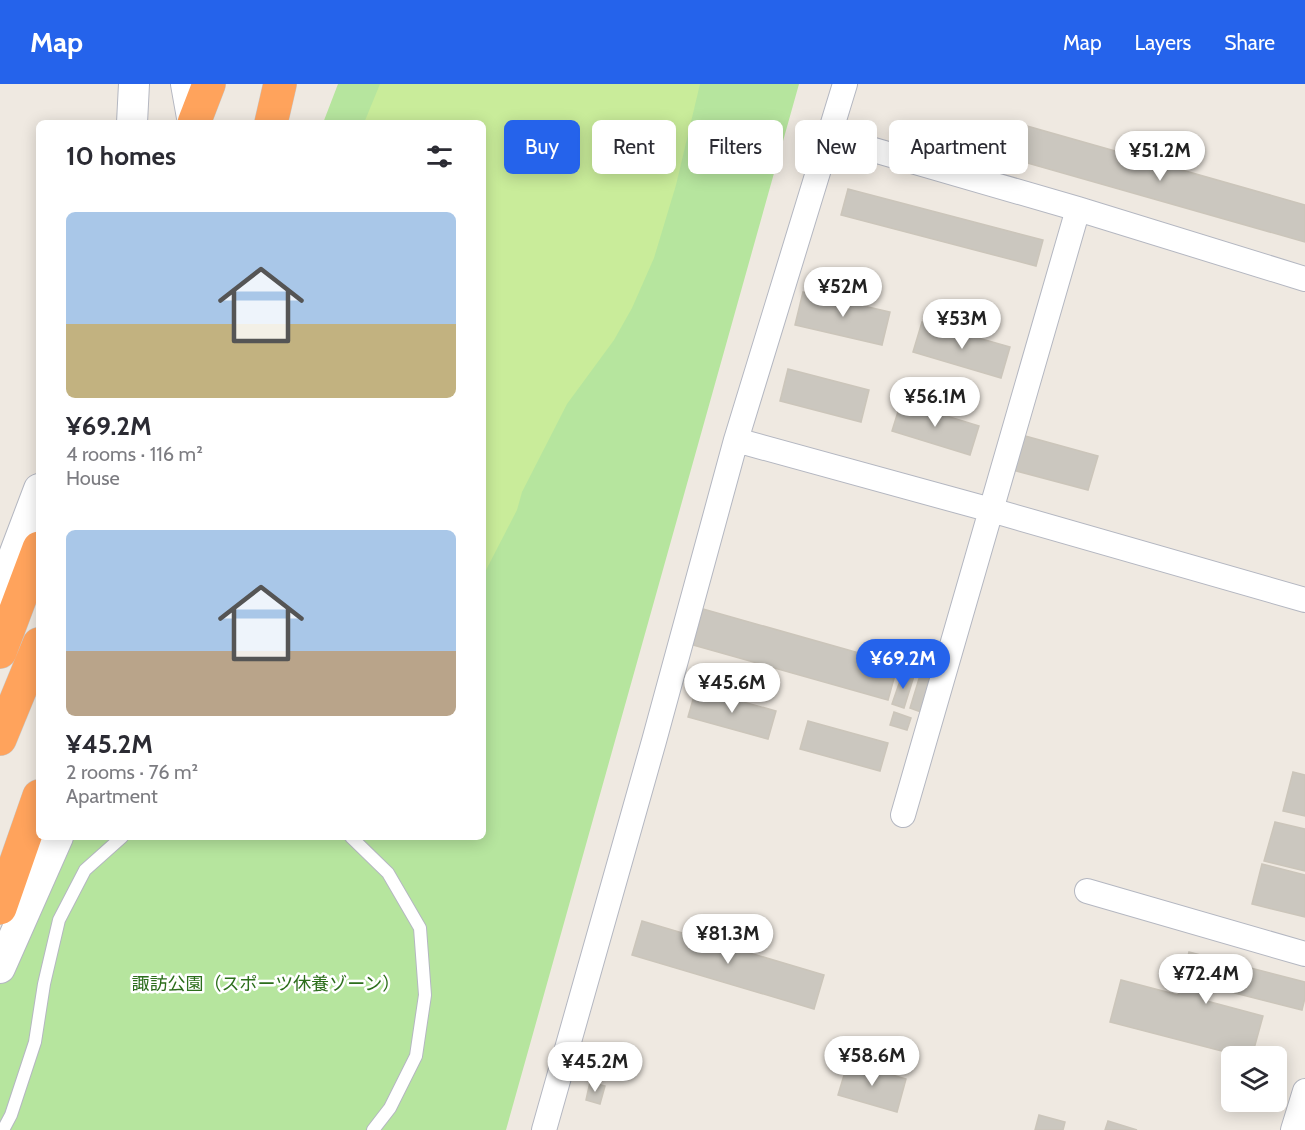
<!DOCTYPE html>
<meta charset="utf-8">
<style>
body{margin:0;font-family:Cabin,"Noto Sans JP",sans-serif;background:#f7f7f7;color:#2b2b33;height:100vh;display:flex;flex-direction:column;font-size:22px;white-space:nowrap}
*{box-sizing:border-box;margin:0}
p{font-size:20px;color:#7c7c81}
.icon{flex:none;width:33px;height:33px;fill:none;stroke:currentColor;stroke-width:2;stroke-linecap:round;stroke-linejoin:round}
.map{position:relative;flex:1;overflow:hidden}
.details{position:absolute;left:36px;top:36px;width:450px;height:720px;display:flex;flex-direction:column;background:#fff;border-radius:9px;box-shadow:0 3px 15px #0003}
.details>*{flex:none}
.guide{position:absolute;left:504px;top:36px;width:570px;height:54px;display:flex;gap:12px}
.fabs{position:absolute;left:1221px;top:962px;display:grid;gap:12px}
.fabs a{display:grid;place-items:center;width:66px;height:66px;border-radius:9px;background:#fff;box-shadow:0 3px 15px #0003;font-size:30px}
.price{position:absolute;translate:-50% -51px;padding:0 14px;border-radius:21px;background:#fff;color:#222;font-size:20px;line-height:39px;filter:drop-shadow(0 2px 3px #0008)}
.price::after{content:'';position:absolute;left:50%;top:36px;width:18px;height:14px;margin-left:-9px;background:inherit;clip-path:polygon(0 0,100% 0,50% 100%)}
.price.selected{background:#2563eb;color:#fff}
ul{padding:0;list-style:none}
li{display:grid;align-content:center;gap:12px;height:318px;padding:0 30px}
li span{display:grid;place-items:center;height:186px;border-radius:9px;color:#555}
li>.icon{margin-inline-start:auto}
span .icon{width:108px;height:108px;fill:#fffc;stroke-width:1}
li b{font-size:26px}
h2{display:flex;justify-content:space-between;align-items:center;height:72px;padding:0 30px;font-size:26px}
.chip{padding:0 21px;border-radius:9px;background:#fff;box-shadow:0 3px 15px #0003;font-size:21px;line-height:54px}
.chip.selected{background:#2563eb;color:#fff}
header{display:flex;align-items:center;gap:36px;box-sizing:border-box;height:84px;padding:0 30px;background:#2563eb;color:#fff}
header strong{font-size:28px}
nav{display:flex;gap:33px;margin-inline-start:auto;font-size:21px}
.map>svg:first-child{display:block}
.green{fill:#b6e59e}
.pitch{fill:#c9ec9a}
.building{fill:#cbc7bf;stroke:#cbc5ba;stroke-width:1.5}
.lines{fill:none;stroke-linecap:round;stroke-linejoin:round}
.service-casing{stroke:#b4b7c1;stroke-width:14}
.minor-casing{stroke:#b4b7c1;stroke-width:26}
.tertiary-casing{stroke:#b4b7c1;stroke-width:32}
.motorway-casing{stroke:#c9c9c9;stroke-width:34}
.service{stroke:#fff;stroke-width:12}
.minor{stroke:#fff;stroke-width:24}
.tertiary{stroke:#fff;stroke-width:30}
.motorway{stroke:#ffa35c;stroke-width:33}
.labels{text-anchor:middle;stroke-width:5;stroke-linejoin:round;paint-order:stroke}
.park-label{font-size:18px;fill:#2c6e1b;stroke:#fff}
</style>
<header>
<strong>Map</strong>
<nav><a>Map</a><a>Layers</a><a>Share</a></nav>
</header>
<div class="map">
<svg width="1305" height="1046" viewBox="0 0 1305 1046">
<rect width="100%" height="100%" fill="#efe9e1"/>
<path class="green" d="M338,0H799L506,1046H0V877L48,753H483V39H323Z"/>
<path class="pitch" d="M380,0H700L676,101L654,174L632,224L614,256L567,320L522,408L517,426L483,492V39H364Z"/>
<path class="building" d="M1020,40L1305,121V158L1010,74Z
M848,105L1043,156L1036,182L841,131Z
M803,208L890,228L882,261L795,241Z
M922,238L1010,263L1001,294L913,268Z
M788,285L869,306L861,338L780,317Z
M901,318L979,342L970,371L892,347Z
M1018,350L1098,372L1088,406L1009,385Z
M703,525L898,580L888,616L693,561Z
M922,585L934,588L921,628L910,624Z
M903,588L914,592L904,624L892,620Z
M696,605L776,627L768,655L688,633Z
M894,628L911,634L907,646L890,641Z
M808,637L888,659L880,687L800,665Z
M1293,688L1305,691V732L1283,727Z
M1275,738L1305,745V787L1264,777Z
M1262,780L1305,791V833L1252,820Z
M642,837L824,891L814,925L632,871Z
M1189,868L1305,898V914L1302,926L1207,902L1203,916L1263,932L1252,972H1241L1110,938L1121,896L1178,911Z
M848,978L906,995L897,1028L838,1011Z
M590,998L605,1002L600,1020L586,1016Z
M1039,1031L1065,1038L1063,1046H1035Z
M1108,1037L1137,1046H1105Z"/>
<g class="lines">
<defs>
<path id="service" d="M351,753L388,789L420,844L425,911L416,972L390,1024L373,1046
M3,1046L11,1031L35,958L44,900L59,836L85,786L122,753"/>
<path id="minor" d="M845,0L736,356L991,426L1305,516
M829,53L1078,125L1305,195
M903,731L1078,125
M1087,807L1305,870
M544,1046L654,657L736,356
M1293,1046L1305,1007"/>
<path id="tertiary" d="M186,0L193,39
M132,39L134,0
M0,508L39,405
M0,884L58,753"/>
<path id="motorway" d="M194,39L209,0
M271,39L280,0
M0,568L39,464
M0,655L39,560
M0,824L39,712"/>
</defs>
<use href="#service" class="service-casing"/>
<use href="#minor" class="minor-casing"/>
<use href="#tertiary" class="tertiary-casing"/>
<use href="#motorway" class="motorway-casing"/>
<use href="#service" class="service"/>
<use href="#minor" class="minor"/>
<use href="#tertiary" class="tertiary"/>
<use href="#motorway" class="motorway"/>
</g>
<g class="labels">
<g class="park-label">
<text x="266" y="906">諏訪公園（スポーツ休養ゾーン）</text>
</g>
</g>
</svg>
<div class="fabs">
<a><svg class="icon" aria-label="layers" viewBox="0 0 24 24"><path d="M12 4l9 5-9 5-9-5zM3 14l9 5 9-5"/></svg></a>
</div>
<b class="price" style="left:1160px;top:98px">¥51.2M</b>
<b class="price" style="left:843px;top:234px">¥52M</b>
<b class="price" style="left:962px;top:266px">¥53M</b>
<b class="price" style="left:935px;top:344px">¥56.1M</b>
<b class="price selected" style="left:903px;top:606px">¥69.2M</b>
<b class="price" style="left:732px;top:630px">¥45.6M</b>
<b class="price" style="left:728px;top:881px">¥81.3M</b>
<b class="price" style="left:1206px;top:921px">¥72.4M</b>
<b class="price" style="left:872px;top:1003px">¥58.6M</b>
<b class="price" style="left:595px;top:1009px">¥45.2M</b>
<div class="guide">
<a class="chip selected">Buy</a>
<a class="chip">Rent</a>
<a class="chip">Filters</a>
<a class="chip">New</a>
<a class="chip">Apartment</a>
</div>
<section class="details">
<h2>10 homes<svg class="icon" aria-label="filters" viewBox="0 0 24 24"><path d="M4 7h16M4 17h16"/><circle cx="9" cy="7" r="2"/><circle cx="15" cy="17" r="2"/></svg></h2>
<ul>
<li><span style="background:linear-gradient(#a9c7e8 60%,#c2b280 0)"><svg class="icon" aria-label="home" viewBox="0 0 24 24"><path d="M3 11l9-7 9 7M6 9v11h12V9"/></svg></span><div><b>¥69.2M</b><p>4 rooms · 116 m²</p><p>House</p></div></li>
<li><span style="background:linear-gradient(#a9c7e8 65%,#b9a48a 0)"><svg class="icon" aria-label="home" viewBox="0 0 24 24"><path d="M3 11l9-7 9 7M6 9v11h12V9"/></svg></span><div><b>¥45.2M</b><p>2 rooms · 76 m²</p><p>Apartment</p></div></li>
</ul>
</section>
</div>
